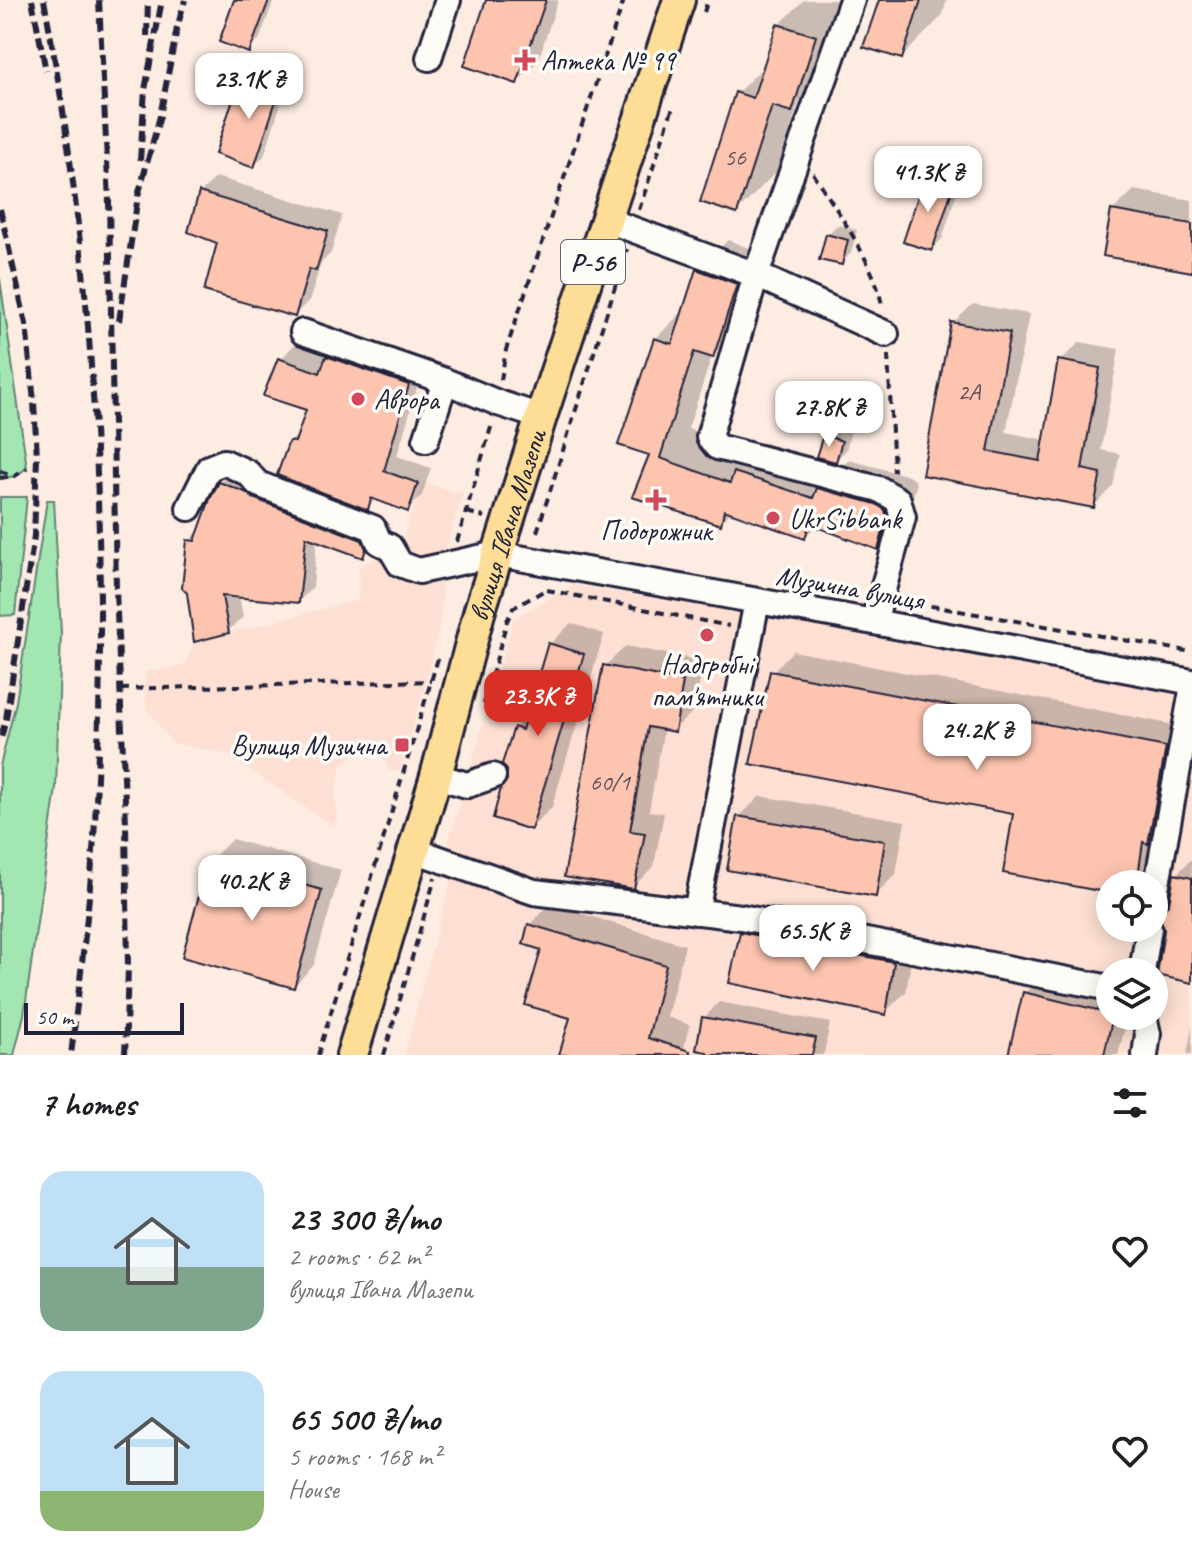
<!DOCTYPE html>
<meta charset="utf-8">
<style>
body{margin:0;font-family:Caveat,sans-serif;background:#f6f6f6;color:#202124;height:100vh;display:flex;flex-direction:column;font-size:30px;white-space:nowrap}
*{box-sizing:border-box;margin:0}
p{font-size:26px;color:#757577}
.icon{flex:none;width:44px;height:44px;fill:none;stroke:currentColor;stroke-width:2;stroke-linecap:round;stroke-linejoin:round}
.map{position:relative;height:1055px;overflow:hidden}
.sheet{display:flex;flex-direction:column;background:#fff;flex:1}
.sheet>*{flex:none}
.fabs{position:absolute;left:1096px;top:870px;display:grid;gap:16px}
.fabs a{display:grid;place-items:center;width:72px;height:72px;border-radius:50%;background:#fff;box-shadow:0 4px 20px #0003;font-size:40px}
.scale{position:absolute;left:24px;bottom:20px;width:160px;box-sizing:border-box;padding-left:8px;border:4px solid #22223b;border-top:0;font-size:22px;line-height:28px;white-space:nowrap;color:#22223b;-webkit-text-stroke:6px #fdfcf7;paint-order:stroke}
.price{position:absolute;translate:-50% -68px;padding:0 18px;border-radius:16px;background:#fff;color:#222;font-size:26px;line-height:52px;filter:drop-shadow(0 2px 4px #0008)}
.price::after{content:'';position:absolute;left:50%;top:48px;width:24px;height:18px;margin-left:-12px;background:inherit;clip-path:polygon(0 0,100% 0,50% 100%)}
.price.current{background:#d93025;color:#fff}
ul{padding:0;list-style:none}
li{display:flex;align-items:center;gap:24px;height:200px;padding:0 40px}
li span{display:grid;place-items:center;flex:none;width:224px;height:160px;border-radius:24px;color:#555}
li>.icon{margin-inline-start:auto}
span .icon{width:96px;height:96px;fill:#fffc;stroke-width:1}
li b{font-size:34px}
h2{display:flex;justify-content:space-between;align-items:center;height:96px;padding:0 40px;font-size:34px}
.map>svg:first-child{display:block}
.built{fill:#fde0d3;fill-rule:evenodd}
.green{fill:#a2e6b1;stroke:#628476;stroke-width:2}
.shadow{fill:#0003}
.building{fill:#fdc5b0;stroke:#22223b;stroke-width:2}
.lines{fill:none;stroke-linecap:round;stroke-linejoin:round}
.minor-casing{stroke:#22223b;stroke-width:30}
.major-casing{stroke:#22223b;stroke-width:36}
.path{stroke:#22223b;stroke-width:4;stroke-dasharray:8 6;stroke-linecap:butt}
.minor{stroke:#fdfcf7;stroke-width:24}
.major{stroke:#fedd96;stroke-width:30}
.rail{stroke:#22223b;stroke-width:6;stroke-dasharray:12 6;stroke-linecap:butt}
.poi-dot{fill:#d1495b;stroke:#fdfcf7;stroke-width:3}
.labels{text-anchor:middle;stroke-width:7;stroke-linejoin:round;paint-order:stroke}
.number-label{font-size:24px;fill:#594b58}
.shield{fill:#fdfcf7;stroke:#646373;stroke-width:2}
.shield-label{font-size:26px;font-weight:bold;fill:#22223b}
.poi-label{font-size:28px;fill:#22223b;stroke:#fdfcf7;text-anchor:start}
.street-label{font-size:28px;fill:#22223b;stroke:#fdfcf7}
</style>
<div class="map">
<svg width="1192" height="1055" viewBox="0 0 1192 1055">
<rect width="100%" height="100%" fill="#fdece2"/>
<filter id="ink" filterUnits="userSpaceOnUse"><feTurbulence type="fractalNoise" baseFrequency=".0125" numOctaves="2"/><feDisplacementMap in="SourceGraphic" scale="16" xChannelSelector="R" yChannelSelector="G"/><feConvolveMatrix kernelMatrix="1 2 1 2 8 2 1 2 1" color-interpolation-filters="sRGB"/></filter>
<g filter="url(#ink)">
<path class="built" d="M423,482L463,494L443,555L441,620L429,672L399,772L389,770L383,757L365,751L357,752L342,765L335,793L337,819L333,826L226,754L172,743L146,708L145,672L186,665L194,642L358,600L359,566L400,547Z
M574,585L771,616L1192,692V1055H404L451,879L449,839L514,618ZM1110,884H1154V928H1110ZM1110,972H1154V1016H1110Z"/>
<path class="green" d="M0,279L27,468L15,476L0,479Z
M0,497H27L15,615L0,616Z
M47,500H54L61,633L56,788L24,1015L14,1055H0V766L16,702Z"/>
<path class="shadow" d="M236,0H274L259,40L249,50Z
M488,0H558L538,61L517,82Z
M804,0H854L832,70L799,102L777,171L737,212V93L766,64L779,25Z
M881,0H947L942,16L902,57Z
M275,60L293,66L264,156L254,166L239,88L249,78L262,82L265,70Z
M936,169L962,177L942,239L932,249L926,179Z
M216,177L342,215L331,253L321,263L310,299L295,315L200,193Z
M1134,190L1192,200V270L1113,210Z
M837,225L857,230L851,253L841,263L827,235Z
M728,240L765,254L742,326L712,356L688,429L756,452L765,443L841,468L849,460L906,475L915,480L916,486L908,517L878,547L817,525L805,537L732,511L720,523L652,454L655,339L685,309L698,270Z
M973,304L1029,314L1006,432L1046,440L1060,361L1080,342L1119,349L1101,450L1120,454L1113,486L1094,506L924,473L953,323Z
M342,342L422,371L397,456L431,468L422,495L407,510L377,498L367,508L291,442L300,432L309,409L280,360L294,345L328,357Z
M834,426L851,431L846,450L836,460L824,436Z
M235,468L377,542L362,556L317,539L313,587L299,601L239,595L243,617L228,631L189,541L201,528L221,483Z
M571,623L604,634L552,807L531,828L510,780L515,728L528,715L550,644Z
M626,646L703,661L695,709L674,730L664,728L649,811L664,813L654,866L633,887L605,666Z
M793,651L1185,727L1154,884H1110V903L1097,901L1098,888L1016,812L772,672Z
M760,796L905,821L896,874L875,895L739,817Z
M232,839L341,870L314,965L294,986L211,860Z
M1191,859L1192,860V979L1171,903L1176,875Z
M550,904L685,945L667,1017L690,1025L682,1055H561L573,1016L544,949L530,925Z
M762,912L914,941L906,992L885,1012L742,933Z
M1046,972L1110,988V1016H1128L1118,1055H1010L1025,993Z
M719,1002L830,1023L824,1053L822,1055H709L704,1018Z
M1192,1026V1055H1187Z"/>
<path class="building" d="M234,0H269L249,53L219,42Z
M486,0H546L517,84L464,66Z
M879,0H921L902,59L863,47Z
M777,24L816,36L792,112L772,106L737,214L700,202L735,92L753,98Z
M263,69L284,76L254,168L215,154L237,87L257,93Z
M924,178L953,187L932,251L903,242Z
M199,192L328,231L316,271L309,269L295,317L204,291L217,243L188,232Z
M1111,210L1192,224V272L1103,256Z
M826,234L848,240L842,265L819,260Z
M696,269L737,284L713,358L694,352L660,458L730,483L734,472L813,498L817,488L876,504L885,510L887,517L878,550L809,524L805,539L724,510L721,525L632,497L649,455L618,445L654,338L672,344Z
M951,322L1010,333L988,451L1040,461L1058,360L1100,368L1082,469L1101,473L1094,508L922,475Z
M326,356L409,385L384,471L418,483L408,512L371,498L368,510L277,475L289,441L295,442L306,410L263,396L278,358L320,373Z
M823,435L842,441L836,462L816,457Z
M219,482L245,492L253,498L362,540L366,549L363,558L306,537L299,603L222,596L229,633L194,642L187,593L182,588L187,540L195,541L210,499Z
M548,643L584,654L531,830L493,818L501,788L507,780V770L502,764L514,727L522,730Z
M603,665L683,681L675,732L648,727L630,831L645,833L634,889L564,877Z
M770,671L1166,747L1148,844L1143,842L1137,884H1110V893L1003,873L1013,814L750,764Z
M737,816L885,841L876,897L727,870Z
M209,859L322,890L294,988L182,957Z
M1174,874L1192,878V983L1157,975L1164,930L1161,920L1163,911L1169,903Z
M528,924L666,965L648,1038L690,1051V1055H559L570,1018L525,1005L541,950L523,944Z
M740,932L894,962L886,1015L729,983Z
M1023,992L1110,1013V1016H1113L1104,1055H1008Z
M702,1017L816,1038L812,1055H707V1052L696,1050Z"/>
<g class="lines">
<defs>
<path id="minor" d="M852,0L756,275L709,437L717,447L879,489L898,500L903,517L874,622
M429,58L448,0
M607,220L756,275L886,334
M303,332L445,381L498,403L541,417
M426,440L445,381
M189,508L209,468L224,462L248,473L258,484L373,528L379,542L390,547L400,564L419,571L497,554L874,622L1192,682
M436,776L467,785L493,776
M414,850L534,892L741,917L1110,988
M1154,900L1192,691
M696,912L757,601
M1142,972L1149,928
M1144,1016L1148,1034L1145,1055"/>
<g id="major">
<path id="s1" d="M352,1055L436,776L479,613L541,417L679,0"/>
</g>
</defs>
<use href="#minor" class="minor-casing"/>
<use href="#major" class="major-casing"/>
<path class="path" d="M704,12L708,0
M813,173C835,208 877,266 882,307
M639,210L674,104
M888,355L894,472
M501,380L506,350L624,0
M0,471L15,476L27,468
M0,478L13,476
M467,512L484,517
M537,532L627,249
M457,542L492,424
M547,590L729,626
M903,601L1192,652
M505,621H507L513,608L547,589
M121,689L431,681
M484,704L507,621
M318,1055L439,655
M384,1055L435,878"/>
<use href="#minor" class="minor"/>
<use href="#major" class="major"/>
<path class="rail" d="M32,0L46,71
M44,0C94,263 108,535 96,802C92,887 81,971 71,1055
M99,0L109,202L116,589L126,824L128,968L125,1055
M147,36L148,0
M140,160L145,90L162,0
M0,209L26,324L34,402L37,457L34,536L6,719L0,742
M119,321L138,196L160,116L177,28L185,0"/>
</g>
</g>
<g class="poi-dot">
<path d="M521 48h8v8h8v8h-8v8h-8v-8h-8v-8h8z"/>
<circle cx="358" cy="399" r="8"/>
<path d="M652 488h8v8h8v8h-8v8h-8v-8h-8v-8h8z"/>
<circle cx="773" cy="518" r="8"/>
<circle cx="707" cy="635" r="8"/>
<rect x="394" y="737" width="16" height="16" rx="4"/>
</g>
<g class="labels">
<g class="number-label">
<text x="735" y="165">56</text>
<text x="969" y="400">2А</text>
<text x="610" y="790">60/1</text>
</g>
<rect class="shield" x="561" y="240" width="64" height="44" rx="6"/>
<g class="shield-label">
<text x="593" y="271">Р-56</text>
</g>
<g class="poi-label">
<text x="541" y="70">Аптека № 99</text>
<text x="374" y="409">Аврора</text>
<text x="789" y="528">UkrSibbank</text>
<text x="656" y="540" text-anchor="middle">Подорожник</text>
<text x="707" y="674" text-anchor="middle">Надгробні<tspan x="707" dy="32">пам'ятники</tspan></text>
<text x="386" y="755" text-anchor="end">Вулиця Музична</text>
</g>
<g class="street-label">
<text dy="10" stroke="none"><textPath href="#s1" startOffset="552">вулиця Івана Мазепи</textPath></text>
<text transform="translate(850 587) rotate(10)" y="10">Музична вулиця</text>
</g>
</g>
</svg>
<div class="fabs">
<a><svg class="icon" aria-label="locate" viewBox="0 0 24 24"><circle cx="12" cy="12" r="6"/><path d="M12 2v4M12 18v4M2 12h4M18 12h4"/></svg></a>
<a><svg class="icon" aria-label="layers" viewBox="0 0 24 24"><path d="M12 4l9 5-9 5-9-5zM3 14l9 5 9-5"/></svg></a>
</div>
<div class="scale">50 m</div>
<b class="price" style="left:249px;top:121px">23.1K ₴</b>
<b class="price" style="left:928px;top:214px">41.3K ₴</b>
<b class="price" style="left:829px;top:449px">27.8K ₴</b>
<b class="price current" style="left:538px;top:738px">23.3K ₴</b>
<b class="price" style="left:977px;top:772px">24.2K ₴</b>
<b class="price" style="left:252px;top:923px">40.2K ₴</b>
<b class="price" style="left:813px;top:973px">65.5K ₴</b>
</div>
<section class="sheet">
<h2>7 homes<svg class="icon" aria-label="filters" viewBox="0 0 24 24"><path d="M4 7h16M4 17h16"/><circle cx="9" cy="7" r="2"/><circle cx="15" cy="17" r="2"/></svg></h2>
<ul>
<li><span style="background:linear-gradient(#bfe0f5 60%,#7fa58c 0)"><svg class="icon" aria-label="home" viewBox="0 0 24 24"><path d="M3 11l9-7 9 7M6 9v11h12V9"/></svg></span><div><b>23 300 ₴/mo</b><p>2 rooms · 62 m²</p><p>вулиця Івана Мазепи</p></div><svg class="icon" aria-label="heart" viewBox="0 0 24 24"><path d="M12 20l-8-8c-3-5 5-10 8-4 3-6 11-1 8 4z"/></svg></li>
<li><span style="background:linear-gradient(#bfe0f5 75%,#8fb573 0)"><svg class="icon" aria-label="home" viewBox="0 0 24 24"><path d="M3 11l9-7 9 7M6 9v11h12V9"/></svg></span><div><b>65 500 ₴/mo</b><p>5 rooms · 168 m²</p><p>House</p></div><svg class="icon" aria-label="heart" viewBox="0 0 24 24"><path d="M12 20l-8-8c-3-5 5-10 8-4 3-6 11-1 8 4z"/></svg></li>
</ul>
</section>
